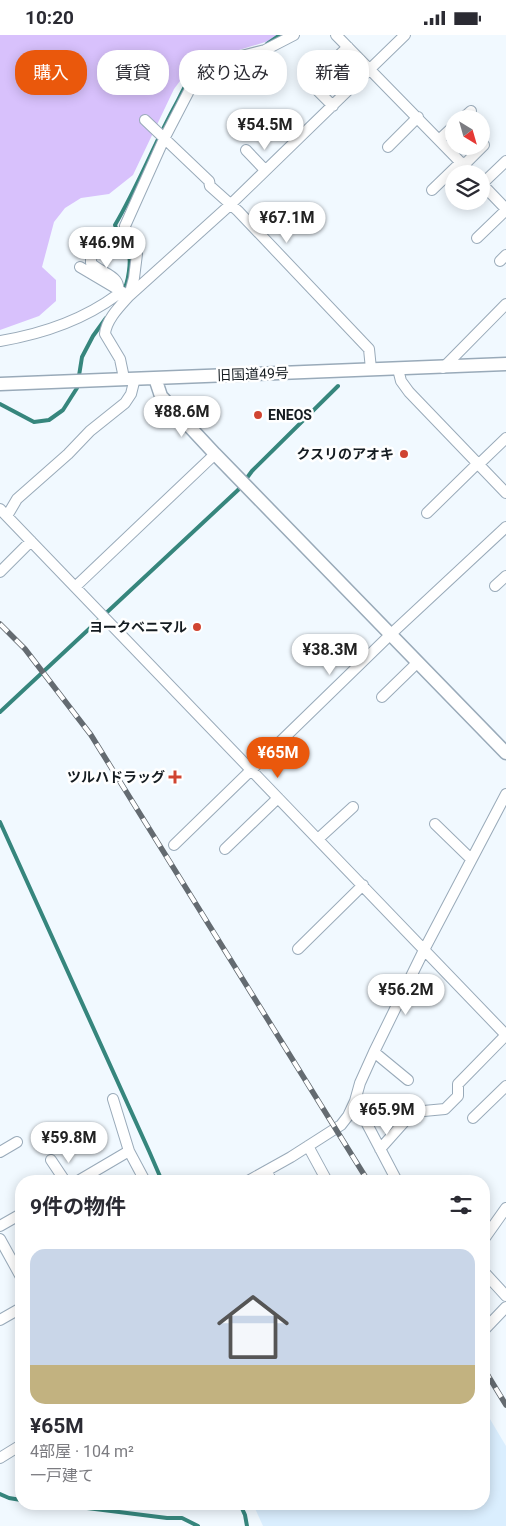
<!DOCTYPE html>
<html lang="ja">
<meta charset="utf-8">
<style>
body{margin:0;font-family:Roboto,"Noto Sans JP",sans-serif;background:#f2f2f3;color:#2b2b33;height:100vh;display:flex;flex-direction:column;font-size:19px;white-space:nowrap}
*{box-sizing:border-box;margin:0}
p{font-size:16px;color:#7c7c81}
.icon{flex:none;width:28px;height:28px;fill:none;stroke:currentColor;stroke-width:2;stroke-linecap:round;stroke-linejoin:round}
.map{position:relative;flex:1;overflow:hidden}
.details{position:absolute;left:15px;top:1140px;width:475px;height:335px;display:flex;flex-direction:column;background:#fff;border-radius:20px;box-shadow:0 2px 12px #0003}
.details>*{flex:none}
.banner{position:absolute;left:15px;top:15px;width:476px;height:45px;display:flex;gap:10px}
.needle{width:32px;rotate:143deg}
.controls{position:absolute;left:445px;top:75px;display:grid;gap:10px}
.controls a{display:grid;place-items:center;width:45px;height:45px;border-radius:50%;background:#fff;box-shadow:0 2px 12px #0003;font-size:25px}
.price{position:absolute;translate:-50% -42px;padding:0 11px;border-radius:18px;background:#fff;color:#222;font-size:16px;line-height:32px;filter:drop-shadow(0 1px 2px #0008)}
.price::after{content:'';position:absolute;left:50%;top:30px;width:15px;height:11px;margin-left:-8px;background:inherit;clip-path:polygon(0 0,100% 0,50% 100%)}
.price.current{background:#ea580c;color:#fff}
ul{padding:0;list-style:none}
li{display:grid;align-content:center;gap:10px;height:265px;padding:0 15px}
li+li{border-top:1px solid #e1e1e2}
li span{display:grid;place-items:center;height:155px;border-radius:15px;color:#555}
li>.icon{margin-inline-start:auto}
span .icon{width:90px;height:90px;fill:#fffc;stroke-width:1}
li b{font-size:21px}
h2{display:flex;justify-content:space-between;align-items:center;height:60px;padding:0 15px;font-size:21px}
.pill{padding:0 18px;border-radius:20px;background:#fff;box-shadow:0 2px 12px #0003;font-size:18px;line-height:45px}
.pill.current{background:#ea580c;color:#fff}
.status{display:flex;justify-content:space-between;align-items:center;height:35px;padding:0 25px;background:#fff;direction:ltr}
.status svg{height:14px;fill:currentColor}
.map>svg:first-child{display:block}
.built{fill:#daeefe}
.green{fill:#d8c1fc}
.lines{fill:none;stroke-linecap:round;stroke-linejoin:round}
.stream{stroke:#36867d;stroke-width:4}
.minor-casing{stroke:#99aab9;stroke-width:12}
.tertiary-casing{stroke:#99aab9;stroke-width:15}
.minor{stroke:#fff;stroke-width:10}
.tertiary{stroke:#fff;stroke-width:12}
.rail-casing{stroke:#646b71;stroke-width:5.5}
.rail{stroke:#fff;stroke-width:4;stroke-dasharray:11;stroke-linecap:butt}
.poi-dot{fill:#d04431;stroke:#fff;stroke-width:2}
.labels{text-anchor:middle;stroke-width:5;stroke-linejoin:round;paint-order:stroke}
.street-label{font-size:14px;fill:#151c21;stroke:#fff}
.poi-label{font-size:14px;font-weight:bold;fill:#151c21;stroke:#fff;text-anchor:end}
</style>
<div class="status"><b>10:20</b><svg viewBox="0 0 49 12"><path d="M0 12V9h3v3zM5 12V6h3v6zM10 12V3h3v9zM15 12V0h3v12zM26 1h20v11H26zM47 4h2v5h-2z"/></svg></div>
<div class="map">
<svg width="506" height="1491" viewBox="0 0 506 1491">
<rect width="100%" height="100%" fill="#f1f9ff"/>
<path class="built" d="M484,1374L506,1411V1491H263L253,1469H484Z"/>
<path class="green" d="M0,0H288L226,19L189,34L174,54L133,140L109,159L81,163L65,173L54,187L42,232L56,245V266L39,281L0,295Z"/>
<g class="lines">
<path class="stream" d="M267,9L280,0
M123,256C128,249 132,225 128,216C124,207 118,200 115,190C138,151 154,109 176,69C181,60 186,47 193,39C199,33 208,29 216,25
M0,369L34,387L49,385L63,375L77,353L82,322L93,301L106,283
M0,677L238,455L252,436L338,351
M0,787L149,1116L162,1146
M0,1459L9,1463L21,1465
M55,1469L167,1483H182L198,1491
M240,1469L245,1480L247,1491"/>
<defs>
<path id="minor" d="M336,0L472,139
M323,35L348,12
M314,52L333,71
M462,84L471,76
M145,85L209,146L210,151L238,176L369,314L371,334
M439,105L454,91
M388,112L418,82
M246,115L265,135
M464,130L484,110
M481,148L506,174
M482,149L506,126
M432,155L461,127
M477,203L506,175
M500,226L506,220
M80,232L129,261L134,243L137,219L125,191L164,104L191,52L205,37L222,26L265,15L294,0
M0,306C42,299 83,285 117,260C124,240 101,239 91,228V224L94,216
M443,333L506,269
M398,334L401,346L409,357L506,458
M124,343L120,324L105,299C106,285 120,271 129,261L231,169L405,0
M0,474L506,1000L458,1049V1061L445,1074L413,1077L380,1114
M427,478L474,432L479,429L506,403
M7,481L17,464L68,419L90,396L125,368L131,359L135,343
M0,537L31,506
M495,551L506,541
M75,552L215,419
M382,662L418,627
M435,789L471,824
M318,804L353,772
M174,810L391,599L506,492
M225,814L278,763
M298,914L363,850
M374,1017L408,1045
M113,1064L129,1116L145,1146
M355,1066L397,1146
M473,1083L506,1051
M308,1111L327,1146
M0,1117L17,1107
M51,1125L65,1146
M266,1136L272,1146
M78,1146L129,1116
M248,1146L291,1122L341,1090L348,1081L355,1066L360,1048L374,1017L424,915L506,759
M0,1191L21,1179
M0,1204L21,1242
M484,1204L506,1173
M484,1237L506,1261
M0,1285L21,1273
M484,1300V1295L506,1272
M0,1423L21,1410"/>
<path id="tertiary" d="M155,343L161,361L215,419L506,718
M0,349L506,329"/>
</defs>
<use href="#minor" class="minor-casing"/>
<use href="#tertiary" class="tertiary-casing"/>
<use href="#minor" class="minor"/>
<use href="#tertiary" class="tertiary"/>
<defs>
<path id="rail" d="M0,589L25,614L91,700L368,1146
M484,1334L506,1370"/>
</defs>
<use href="#rail" class="rail-casing"/>
<use href="#rail" class="rail"/>
</g>
<g class="poi-dot">
<circle cx="258" cy="380" r="5"/>
<circle cx="404" cy="419" r="5"/>
<circle cx="197" cy="592" r="5"/>
<path d="M172.5 734.5h5v5h5v5h-5v5h-5v-5h-5v-5h5z"/>
</g>
<g class="labels">
<g class="street-label">
<text transform="translate(253 339) rotate(-2)" y="5">旧国道49号</text>
</g>
<g class="poi-label">
<text x="268" y="385" text-anchor="start">ENEOS</text>
<text x="394" y="424">クスリのアオキ</text>
<text x="187" y="597">ヨークベニマル</text>
<text x="165" y="747">ツルハドラッグ</text>
</g>
</g>
</svg>
<div class="controls">
<a><svg class="needle" viewBox="-14 -14 28 28"><path d="M0-13l5 13h-10z" fill="#e53935"/><path d="M0 13l5-13h-10z" fill="#7c7c81"/></svg></a>
<a><svg class="icon" aria-label="layers" viewBox="0 0 24 24"><path d="M12 4l9 5-9 5-9-5zM3 14l9 5 9-5"/></svg></a>
</div>
<b class="price" style="left:265px;top:116px">¥54.5M</b>
<b class="price" style="left:287px;top:209px">¥67.1M</b>
<b class="price" style="left:107px;top:234px">¥46.9M</b>
<b class="price" style="left:182px;top:403px">¥88.6M</b>
<b class="price" style="left:330px;top:641px">¥38.3M</b>
<b class="price current" style="left:278px;top:744px">¥65M</b>
<b class="price" style="left:406px;top:981px">¥56.2M</b>
<b class="price" style="left:387px;top:1101px">¥65.9M</b>
<b class="price" style="left:69px;top:1129px">¥59.8M</b>
<div class="banner">
<a class="pill current">購入</a>
<a class="pill">賃貸</a>
<a class="pill">絞り込み</a>
<a class="pill">新着</a>
</div>
<section class="details">
<h2>9件の物件<svg class="icon" aria-label="filters" viewBox="0 0 24 24"><path d="M4 7h16M4 17h16"/><circle cx="9" cy="7" r="2"/><circle cx="15" cy="17" r="2"/></svg></h2>
<ul>
<li><span style="background:linear-gradient(#c9d6e8 75%,#c2b280 0)"><svg class="icon" aria-label="home" viewBox="0 0 24 24"><path d="M3 11l9-7 9 7M6 9v11h12V9"/></svg></span><div><b>¥65M</b><p>4部屋 · 104 m²</p><p>一戸建て</p></div></li>
</ul>
</section>
</div>
